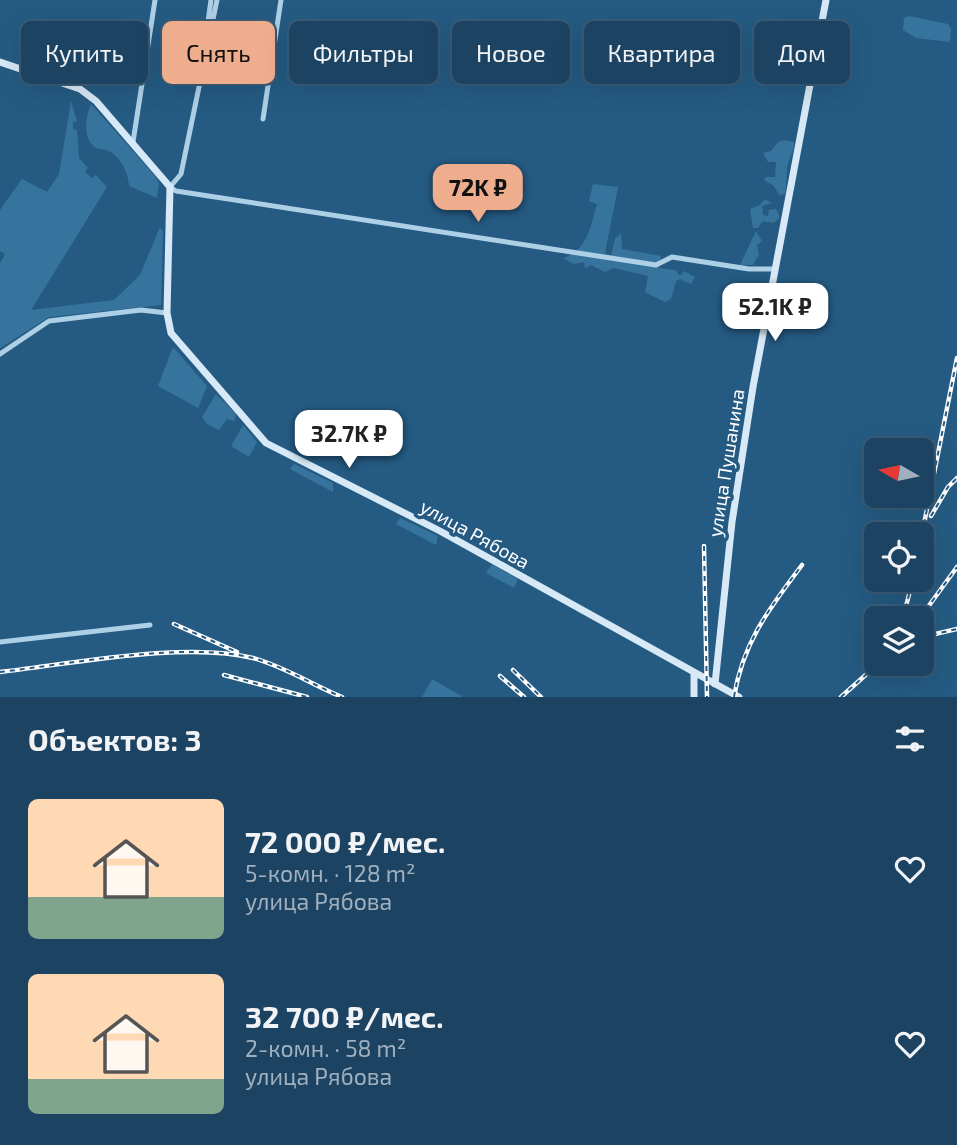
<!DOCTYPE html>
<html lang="ru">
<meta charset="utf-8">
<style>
body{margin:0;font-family:"Exo 2",sans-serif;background:#254b68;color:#f1f3f6;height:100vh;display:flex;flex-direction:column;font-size:26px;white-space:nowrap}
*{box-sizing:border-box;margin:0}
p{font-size:23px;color:#a0b0be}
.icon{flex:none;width:38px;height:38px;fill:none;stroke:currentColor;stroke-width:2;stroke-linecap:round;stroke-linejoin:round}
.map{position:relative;height:697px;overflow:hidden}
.panel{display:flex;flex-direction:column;background:#1c4462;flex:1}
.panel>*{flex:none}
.banner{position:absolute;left:21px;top:21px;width:915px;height:63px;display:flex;gap:14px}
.needle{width:46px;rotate:279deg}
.controls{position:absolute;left:864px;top:438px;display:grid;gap:14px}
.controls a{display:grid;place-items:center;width:70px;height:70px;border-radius:10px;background:#1c4462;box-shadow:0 7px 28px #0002,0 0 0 2px #3a5c77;font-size:35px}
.price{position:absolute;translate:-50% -60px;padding:0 16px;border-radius:14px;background:#fff;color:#222;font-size:23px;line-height:46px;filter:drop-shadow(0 2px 4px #0008)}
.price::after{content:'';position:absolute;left:50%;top:42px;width:21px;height:16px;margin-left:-10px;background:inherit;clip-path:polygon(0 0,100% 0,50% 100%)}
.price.active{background:#eead8d;color:#111}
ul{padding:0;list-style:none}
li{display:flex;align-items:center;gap:21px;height:175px;padding:0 28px}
li span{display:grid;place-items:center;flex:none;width:196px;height:140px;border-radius:10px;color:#555}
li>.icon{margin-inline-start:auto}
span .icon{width:84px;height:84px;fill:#fffc;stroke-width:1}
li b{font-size:30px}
h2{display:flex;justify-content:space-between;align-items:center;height:84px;padding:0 28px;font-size:30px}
.tag{padding:0 24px;border-radius:10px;background:#1c4462;box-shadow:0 7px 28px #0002,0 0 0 2px #3a5c77;font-size:24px;line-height:63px}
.tag.active{background:#eead8d;color:#111}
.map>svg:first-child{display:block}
.green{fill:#36749e}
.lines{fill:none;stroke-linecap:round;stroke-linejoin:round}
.street{stroke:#aed0e7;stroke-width:5}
.secondary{stroke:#d7e9f6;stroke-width:7}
.rail-casing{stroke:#fff;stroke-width:4.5}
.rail{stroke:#255b83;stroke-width:2;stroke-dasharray:5;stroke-linecap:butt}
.labels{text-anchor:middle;stroke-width:7;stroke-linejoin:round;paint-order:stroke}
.street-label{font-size:19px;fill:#fff;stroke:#255b83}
</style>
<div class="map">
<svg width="957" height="697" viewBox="0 0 957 697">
<rect width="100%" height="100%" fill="#255b83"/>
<path class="green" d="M909,16L948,24L951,29L950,42L916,38L903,30L904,18Z
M71,101L77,121L73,122V129L77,130L79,158L88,168L85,172L92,178L96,175L107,187L31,310L114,300L140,275L160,227L163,231L161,305L49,317L0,348V263L5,254L0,251V210L22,179L47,192L59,174Z
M91,104L155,176L159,183L157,198L129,186C128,173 122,160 111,152C107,149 99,150 95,147C82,138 86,116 91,104Z
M785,140L794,142C794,152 790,156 788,164C786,169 787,185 785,194L779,195L774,186L764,180L765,177H775L776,162H768L763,153L771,151L778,142Z
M593,184L618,187L605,253L611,256L615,239L621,233L622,249L661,256L659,268L675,270L680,276L684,271L695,277L691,284L680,279L676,281L671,299L665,302L645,292L648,276L614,268L605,272L591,265L585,268L584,262L574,264L563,258C588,250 590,227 597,204L589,201Z
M765,199L772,203L762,206L763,215L768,216L769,210L776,209L780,218L773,223L763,221L758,228H753L750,209L760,205Z
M756,231L762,241L757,245L759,254L753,265H740Z
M173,347L207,386L198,408L158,386Z
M216,394L236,414L234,421L227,419L219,430L207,424L202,417Z
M243,425L257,442L249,457L231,446Z
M294,464L333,483V492L290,469Z
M400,518L438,536L436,545L396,524Z
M492,564L518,579L514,588L486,573Z
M432,679L463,697H422Z"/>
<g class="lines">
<path class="street" d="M217,0L181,174L170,187L176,191L656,265L672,257L749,269H774
M200,79L211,0
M263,119L281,0
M133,142L155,0
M0,354L49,321L141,310L167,313
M0,642L150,625"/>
<path class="secondary" d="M0,62L80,89L96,101L170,187L167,313L171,333L266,443L440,531L739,697
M715,684L732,522L753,387L826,0
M694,697V674"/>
<defs>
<path id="rail" d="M931,516L948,487L957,478
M922,534L957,358
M704,546L707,697
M903,618L913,579
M920,618L957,567
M174,624L237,652
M922,637L957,629
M513,670L541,697
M0,672C70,664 186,641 253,658C283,666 313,685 342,697
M224,675L307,697
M500,676L524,697
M734,697C743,642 769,609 802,565
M841,697L879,663"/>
</defs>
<use href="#rail" class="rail-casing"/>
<use href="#rail" class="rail"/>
</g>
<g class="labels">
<g class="street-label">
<text transform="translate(726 463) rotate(-81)" y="7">улица Пушанина</text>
<text transform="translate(475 534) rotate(29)" y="7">улица Рябова</text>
</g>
</g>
</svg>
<div class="controls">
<a><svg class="needle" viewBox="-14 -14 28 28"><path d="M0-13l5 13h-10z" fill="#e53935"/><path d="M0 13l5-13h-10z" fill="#a0b0be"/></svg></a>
<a><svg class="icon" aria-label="locate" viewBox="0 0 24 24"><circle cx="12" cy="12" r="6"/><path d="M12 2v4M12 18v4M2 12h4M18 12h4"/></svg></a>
<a><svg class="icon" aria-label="layers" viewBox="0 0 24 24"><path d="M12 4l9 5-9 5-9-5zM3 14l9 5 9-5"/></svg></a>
</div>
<b class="price active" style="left:478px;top:224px">72K ₽</b>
<b class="price" style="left:775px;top:343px">52.1K ₽</b>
<b class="price" style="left:349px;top:470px">32.7K ₽</b>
<div class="banner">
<a class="tag">Купить</a>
<a class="tag active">Снять</a>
<a class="tag">Фильтры</a>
<a class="tag">Новое</a>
<a class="tag">Квартира</a>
<a class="tag">Дом</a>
</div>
</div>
<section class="panel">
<h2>Объектов: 3<svg class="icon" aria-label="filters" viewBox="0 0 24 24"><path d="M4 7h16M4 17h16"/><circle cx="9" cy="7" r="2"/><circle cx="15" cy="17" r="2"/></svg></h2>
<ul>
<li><span style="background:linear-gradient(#ffd9b3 70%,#7fa58c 0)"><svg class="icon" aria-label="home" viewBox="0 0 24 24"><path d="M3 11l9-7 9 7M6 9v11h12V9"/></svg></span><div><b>72 000 ₽/мес.</b><p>5-комн. · 128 m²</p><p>улица Рябова</p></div><svg class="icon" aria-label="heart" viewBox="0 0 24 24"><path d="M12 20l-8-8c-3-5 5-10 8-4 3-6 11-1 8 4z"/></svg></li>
<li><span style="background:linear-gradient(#ffd9b3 75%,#7fa58c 0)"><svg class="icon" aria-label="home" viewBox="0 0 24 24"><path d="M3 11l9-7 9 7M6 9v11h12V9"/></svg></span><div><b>32 700 ₽/мес.</b><p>2-комн. · 58 m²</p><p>улица Рябова</p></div><svg class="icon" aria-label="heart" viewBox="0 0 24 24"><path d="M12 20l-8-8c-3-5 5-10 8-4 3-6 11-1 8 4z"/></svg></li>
</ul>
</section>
